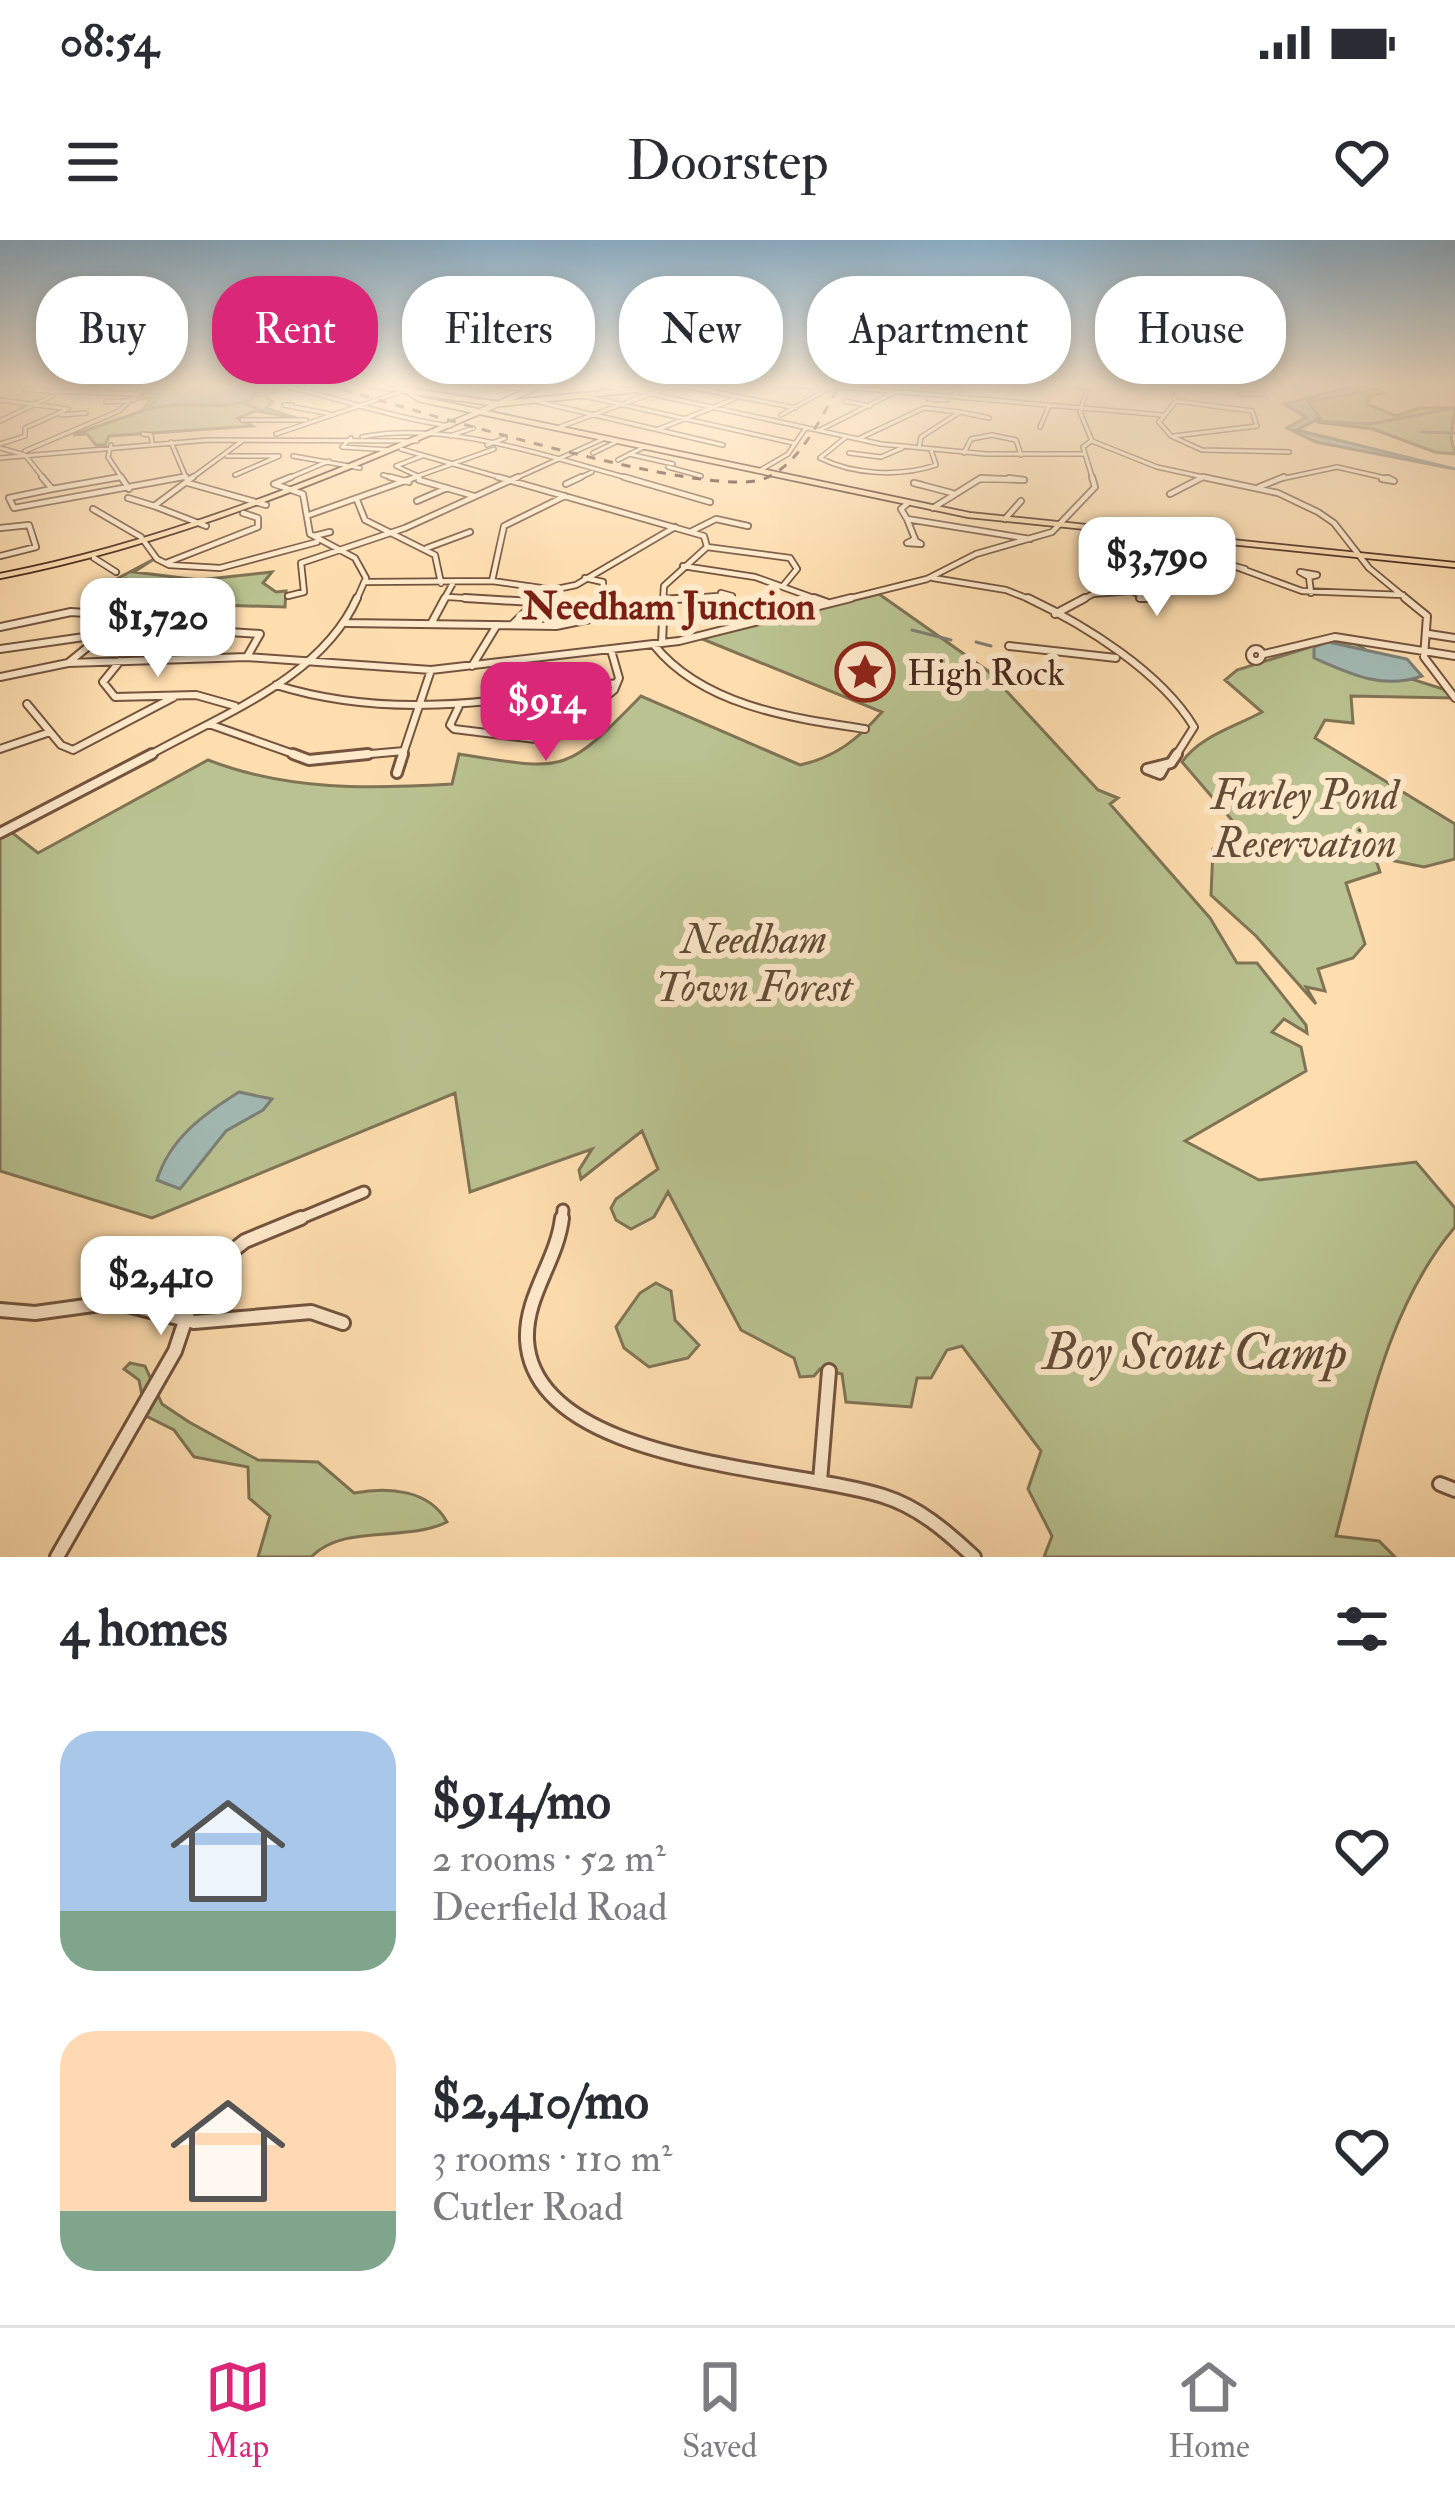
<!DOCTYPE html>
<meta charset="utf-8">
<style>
body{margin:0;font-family:"IM FELL Double Pica",serif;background:#f2f2f3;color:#2b2b33;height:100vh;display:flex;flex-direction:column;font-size:45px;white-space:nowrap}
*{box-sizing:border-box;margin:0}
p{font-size:39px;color:#7c7c81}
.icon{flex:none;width:66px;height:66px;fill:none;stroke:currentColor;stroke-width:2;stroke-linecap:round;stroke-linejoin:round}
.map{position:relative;height:1317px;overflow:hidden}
.details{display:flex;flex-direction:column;background:#fff;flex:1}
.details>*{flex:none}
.banner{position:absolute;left:36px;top:36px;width:1383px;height:108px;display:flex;gap:24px}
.price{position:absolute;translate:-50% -102px;padding:0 27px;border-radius:24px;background:#fff;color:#222;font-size:39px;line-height:78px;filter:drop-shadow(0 3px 6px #0008)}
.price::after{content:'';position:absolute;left:50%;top:72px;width:36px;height:27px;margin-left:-18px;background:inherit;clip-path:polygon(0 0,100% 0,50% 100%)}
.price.current{background:#db2777;color:#fff}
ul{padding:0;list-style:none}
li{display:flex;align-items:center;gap:36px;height:300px;padding:0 60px}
li span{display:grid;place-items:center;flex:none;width:336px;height:240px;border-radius:36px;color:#555}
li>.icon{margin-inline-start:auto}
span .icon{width:144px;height:144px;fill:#fffc;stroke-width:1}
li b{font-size:51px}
h2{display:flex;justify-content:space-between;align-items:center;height:144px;padding:0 60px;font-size:51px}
.tag{padding:0 42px;border-radius:48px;background:#fff;box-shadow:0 6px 18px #0003;font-size:42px;line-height:108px}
.tag.current{background:#db2777;color:#fff}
.status{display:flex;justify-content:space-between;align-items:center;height:84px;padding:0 60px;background:#fff;direction:ltr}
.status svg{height:33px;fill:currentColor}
header{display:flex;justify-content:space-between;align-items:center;height:156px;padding:0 60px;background:#fff;font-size:54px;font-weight:600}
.tab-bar{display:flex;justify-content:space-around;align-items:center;height:168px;border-top:3px solid #e1e1e2;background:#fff;font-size:33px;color:#7c7c81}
.tab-bar a{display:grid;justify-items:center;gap:6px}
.tab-bar .current{color:#db2777}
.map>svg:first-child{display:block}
.green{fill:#b9c290;stroke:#807455;stroke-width:3}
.water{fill:#a2bab4;stroke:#7d7f76;stroke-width:3}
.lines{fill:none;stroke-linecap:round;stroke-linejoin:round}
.stream{stroke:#7d7f76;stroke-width:3}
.minor-far5-casing{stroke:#74543f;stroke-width:6}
.minor-far4-casing{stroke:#74543f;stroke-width:8}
.minor-far3-casing{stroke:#74543f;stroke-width:10}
.minor-far2-casing{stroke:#74543f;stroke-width:14}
.minor-far1-casing{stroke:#74543f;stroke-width:15}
.minor-casing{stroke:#74543f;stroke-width:18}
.major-casing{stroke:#46261a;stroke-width:8}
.minor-far5{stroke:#fee9cb;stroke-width:3}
.minor-far4{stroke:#fee9cb;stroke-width:4.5}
.minor-far3{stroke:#fee9cb;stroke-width:6}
.minor-far2{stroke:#fee9cb;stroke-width:8}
.minor-far1{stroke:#fee9cb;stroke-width:9}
.minor{stroke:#fee9cb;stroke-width:12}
.major{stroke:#feddaf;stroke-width:4.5}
.rail{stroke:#46261a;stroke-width:3;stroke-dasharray:9 9;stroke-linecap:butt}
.labels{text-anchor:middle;stroke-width:12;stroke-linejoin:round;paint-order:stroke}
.far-poi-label{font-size:36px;fill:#46261a;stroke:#fee9cb;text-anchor:start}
.far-neighbourhood-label{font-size:39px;font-weight:bold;fill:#7a1f14;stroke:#fee9cb}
.park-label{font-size:42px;font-style:italic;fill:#634d38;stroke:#fee9cb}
.near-park-label{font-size:51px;font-style:italic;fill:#634d38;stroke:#fee9cb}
</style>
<div class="status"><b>08:54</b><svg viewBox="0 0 49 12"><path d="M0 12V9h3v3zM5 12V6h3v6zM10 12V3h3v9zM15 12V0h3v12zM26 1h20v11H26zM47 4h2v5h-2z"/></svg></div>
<header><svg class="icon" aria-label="menu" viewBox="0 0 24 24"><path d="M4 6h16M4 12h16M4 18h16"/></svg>Doorstep<svg class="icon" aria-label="heart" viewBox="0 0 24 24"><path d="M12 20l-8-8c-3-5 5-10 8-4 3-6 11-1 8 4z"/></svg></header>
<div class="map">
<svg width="1455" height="1317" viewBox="0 0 1455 1317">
<rect width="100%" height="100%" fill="#feddaf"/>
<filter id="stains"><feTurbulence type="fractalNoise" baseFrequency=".00167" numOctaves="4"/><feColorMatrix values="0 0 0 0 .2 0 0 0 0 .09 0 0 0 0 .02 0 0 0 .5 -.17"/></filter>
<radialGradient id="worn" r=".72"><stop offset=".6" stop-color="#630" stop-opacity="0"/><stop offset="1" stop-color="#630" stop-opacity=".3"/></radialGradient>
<path class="green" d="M150,145H277L282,148L266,156L273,162L266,168L296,178L256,171L238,178L252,186L109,196L105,205H96L87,194L73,195L142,171L151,159H140Z
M1373,148L1383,153L1370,156L1367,164L1396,176L1420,168H1455L1451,197L1455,214L1435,212L1373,189L1318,182L1307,162Z
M154,319L134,332L199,340L272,332L263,343L276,352L286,351L285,367L149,363L161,349L142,363L86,357L129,347L126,339L111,342Z
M879,354L988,431L1098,550L1118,558L1110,564L1210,678L1237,723H1257L1306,785L1307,793L1284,779L1272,792L1301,807L1306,831L1185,901L1259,940L1416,922L1455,968V987C1383,1072 1365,1190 1336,1296L1379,1301L1395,1317H1044L1052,1296L1028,1249L1041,1211L962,1106L947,1110L931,1138H917L911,1167L846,1162L842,1134L820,1129L814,1136L800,1137L794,1118L741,1090L668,952L654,977L631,989L616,980L611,968L616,959L658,929L642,891L581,939L579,930L592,909L470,952L455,853L152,978L0,931V597L10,591L38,613L208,520C288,551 370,549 452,544L459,514C566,531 564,535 641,456L800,525C836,517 858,499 882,472L700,398Z
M1329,401L1357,404L1405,437L1443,449L1452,458L1351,456L1353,483L1325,480L1315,498L1455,584V619L1424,627L1375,617L1380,632L1346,643L1365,704L1353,718L1318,729L1325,751L1306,747L1316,764L1256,696L1211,655L1213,609L1236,585L1182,522C1200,496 1235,487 1262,472L1225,440L1237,430Z
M656,1043L671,1051L675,1080L699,1105L688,1118L649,1127L624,1108L616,1087L640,1053Z
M130,1123L145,1126L162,1164L189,1182L258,1220L318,1222L354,1253C388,1247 429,1249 447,1282C404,1303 345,1283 311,1317H258L270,1276L249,1258L248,1227L194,1217L174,1190L146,1176L139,1140L124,1129Z"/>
<path class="water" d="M151,145H256L258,146L250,161C211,171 195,159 148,169L161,155L147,152Z
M1358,145L1374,150L1308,161L1320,178L1297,190L1455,229L1316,202L1287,188L1306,177L1284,164Z
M1328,402L1407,419L1422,436C1383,450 1350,434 1314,418V407Z
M239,852L272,859L263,870L226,891L180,949L157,940C170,898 204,874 239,852Z"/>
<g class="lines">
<path class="stream" d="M8,145H14
M243,163L267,172
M1318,181L1370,184L1455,168
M1422,192L1455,193
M912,390L951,400
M976,402L991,406"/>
<defs>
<path id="minor-far5" d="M85,145L72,150L95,152L114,145
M280,145C338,158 393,178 450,186
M492,145L529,150
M598,145L625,150
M680,145L796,168
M764,145L837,147
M951,145L960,148L955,153
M1057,145L1087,147
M1094,145L1087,149L1080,172L1092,201L1157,227L1217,240
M1286,145H1300
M842,147L1163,175
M25,150L138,154
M633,150L881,204L986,214H1085
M1241,154H1262L1265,145
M1173,155L1176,161L1159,182L1171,196L1202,210L1289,212
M584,156L793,203
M929,159L947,160
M0,160L68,169L25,188V196L0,204
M535,161L723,205
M845,161L870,166
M106,162L134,160
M292,165H284L330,174
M960,172L989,178L976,175
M61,175L86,173
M781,175L831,147
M242,180H306
M0,181L52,156
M1040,187L1049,166
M557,188L669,147
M659,189L734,159
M820,190L895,152
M143,194L151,195L152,202
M276,194L421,145
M450,196L473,188
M1174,196L1257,186L1252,171L1176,161
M362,197C448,180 552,218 635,240
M846,197L820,218C854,235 900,237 936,225L931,210
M351,198L342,207L390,210
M858,199L924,168L960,172L921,197L919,208
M1091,201L1083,207L1093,240
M171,202L187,240
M111,205L108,217L123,240
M487,205L505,198
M0,208L25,215L45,240
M401,209L509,240
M25,211L119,171L147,145
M593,213L618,201
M849,213L881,217L902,208
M964,213L971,199L992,195L1016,200L1021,215
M629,214L673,224
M227,216H279L235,235
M293,216L360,228
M0,218L208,200L417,201
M618,220L644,207
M668,227L701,236
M759,231L788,214L805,189
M383,235L402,240
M420,237L396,226L422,216
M1009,238L1024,240
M103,240L120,237
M167,240L183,237
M189,240L242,201
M284,240L329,221
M407,240L494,209
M512,240L605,198
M575,240L592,232
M979,240H1024
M1197,240L1203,237
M1276,240L1337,227L1385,238
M1388,240L1382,239L1392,240"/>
<path id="minor-far4" d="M42,237L52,249L9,258L14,268L183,237
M121,237L129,249
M186,237L188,243L266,265
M193,237L154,266L206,286
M291,237L274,244L303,254L310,294L355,318L366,338L356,361
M390,237L409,242
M498,237L704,296L707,307L664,346L663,361
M624,237L710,262
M1203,237L1278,253L1318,272L1334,283L1369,328L1409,361
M1388,238L1394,241L1382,239Z
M419,240L474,256
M566,244L581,237
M922,245L914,243L952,253
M1259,247L1284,237
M52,249L120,237
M1170,254L1203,237
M128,258L154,266
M357,260L365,280L435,315L441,343
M417,261L447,248
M908,263L901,269L907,279L1030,299
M933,268L981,238L1024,240L1009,238
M93,269L141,297L157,319L169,325L220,328L317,302
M309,275L416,237
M907,279L915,299L907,303L921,304L914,300
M1005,279L1021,261
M0,288L29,285L36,307L0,316
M692,291L716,279L748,286
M314,296L330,292
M707,307L790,318L797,329L783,346
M427,308L470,292
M94,318L116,332
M166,323L258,287V278L243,273
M1181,323L1186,296
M683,326L755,337L822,361
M1245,329L1231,325L1302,351L1403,355
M1300,332L1317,335L1309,337Z
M1309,337L1311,353
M585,338L603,342V350
M933,338L1006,350L1034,361
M492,341L504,286L565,256
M366,342L492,341L548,349
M1131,343L1142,344L1152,359L1131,351Z
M721,353L732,356L722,358Z
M288,356L304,352L301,323L405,288L518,237
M448,357L516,361
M662,360L718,356
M443,361L453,343
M537,361L547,351L576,345L675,287
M839,361L927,339L976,314L1052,292L1095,247L1092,237
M1080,361L1093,354L1131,351"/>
<path id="minor-far3" d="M465,358L533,362
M814,358L828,363
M1028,358C1085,385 1161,432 1194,487L1175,517
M1140,358H1151
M1405,358L1427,376L1424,417L1455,458
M662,360L690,358
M1055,374L1085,358
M346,383L556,386L663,364
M431,384L445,358
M117,385L137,386L133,391
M512,385L540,358
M0,387L71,372L116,375V384L68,423
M153,387L260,394L248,415
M1429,394L1455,398
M662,403L664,358
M654,405C703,466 792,478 865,489
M1009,406L1116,418
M1250 415a6 6 0 1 1 12 0a6 6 0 1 1-12 0Z
M0,409L105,394
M1264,414L1335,397L1455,416
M120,421L103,442L115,457L196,455L235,466
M472,426L497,385
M0,437L68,423L247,417L431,430L679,401L851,358
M276,445C391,481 501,461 617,443
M27,464L61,505L73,510L174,457
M459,466L450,485L454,489L552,501L614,450L619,438L611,410
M209,484L302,517
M0,509L50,492
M146,517C220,475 321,439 357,358
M337,517L404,511
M402,517L431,430"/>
<path id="minor-far2" d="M293,514L309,520L368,514
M1164,527L1160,534L1147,529L1171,523L1177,514
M397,533L403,514
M0,593L152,514"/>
<path id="minor-far1" d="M294,981L364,952
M562,981L563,970"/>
<path id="minor" d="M562,978C557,1021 525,1056 527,1100C534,1225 793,1227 883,1256C919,1267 947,1292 974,1317
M0,1070L35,1073L115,1062L194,1082L311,1072L343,1083
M820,1241L829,1131
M1440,1244L1455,1250
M57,1317L175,1111L195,1051L213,1026L245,1001L301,978"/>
<path id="major" d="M369,145L498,164L682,145
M406,150L419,159L969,275L1455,325
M0,336C191,299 364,221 542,145"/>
</defs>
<use href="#minor-far5" class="minor-far5-casing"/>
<use href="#minor-far4" class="minor-far4-casing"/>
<use href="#minor-far3" class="minor-far3-casing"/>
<use href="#minor-far2" class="minor-far2-casing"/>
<use href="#minor-far1" class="minor-far1-casing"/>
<use href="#minor" class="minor-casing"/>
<use href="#major" class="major-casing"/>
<use href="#minor-far5" class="minor-far5"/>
<use href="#minor-far4" class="minor-far4"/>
<use href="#minor-far3" class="minor-far3"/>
<use href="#minor-far2" class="minor-far2"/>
<use href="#minor-far1" class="minor-far1"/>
<use href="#minor" class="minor"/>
<use href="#major" class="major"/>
<path class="rail" d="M326,145C400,165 713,263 766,238C802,222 821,176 840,145"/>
</g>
<linearGradient id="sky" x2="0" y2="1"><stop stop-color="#8cb6d3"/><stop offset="0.44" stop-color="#fff0db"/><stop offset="1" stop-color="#fff0db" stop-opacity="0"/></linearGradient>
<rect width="1455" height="329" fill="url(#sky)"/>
<defs>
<symbol id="sight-ring" viewBox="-11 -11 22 22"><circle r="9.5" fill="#fee9cb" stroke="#8f2418" stroke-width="1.5"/><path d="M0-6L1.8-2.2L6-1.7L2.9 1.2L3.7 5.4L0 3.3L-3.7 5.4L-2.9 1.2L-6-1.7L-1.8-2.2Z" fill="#8f2418"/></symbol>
</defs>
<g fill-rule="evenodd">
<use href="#sight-ring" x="832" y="399" width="66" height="66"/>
</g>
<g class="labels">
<g class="far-poi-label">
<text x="907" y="445">High Rock</text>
</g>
<g class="far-neighbourhood-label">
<text x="669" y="379">Needham Junction</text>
</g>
<g class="park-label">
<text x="1305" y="569">Farley Pond<tspan x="1305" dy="48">Reservation</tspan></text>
<text x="754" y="713">Needham<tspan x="754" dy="48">Town Forest</tspan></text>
</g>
<g class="near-park-label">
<text x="1195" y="1129">Boy Scout Camp</text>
</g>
</g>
<rect width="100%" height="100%" filter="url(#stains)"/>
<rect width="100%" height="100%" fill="url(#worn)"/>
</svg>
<b class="price" style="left:1157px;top:379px">$3,790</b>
<b class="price" style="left:158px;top:440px">$1,720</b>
<b class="price current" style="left:546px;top:524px">$914</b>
<b class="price" style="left:161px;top:1098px">$2,410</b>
<div class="banner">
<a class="tag">Buy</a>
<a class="tag current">Rent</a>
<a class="tag">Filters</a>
<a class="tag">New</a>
<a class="tag">Apartment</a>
<a class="tag">House</a>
</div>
</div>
<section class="details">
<h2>4 homes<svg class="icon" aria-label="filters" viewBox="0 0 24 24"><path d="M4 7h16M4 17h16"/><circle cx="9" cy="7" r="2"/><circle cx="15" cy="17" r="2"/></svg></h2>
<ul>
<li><span style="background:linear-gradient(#a9c7e8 75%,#7fa58c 0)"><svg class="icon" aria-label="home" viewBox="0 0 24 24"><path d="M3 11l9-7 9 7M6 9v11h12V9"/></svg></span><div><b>$914/mo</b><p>2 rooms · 52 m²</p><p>Deerfield Road</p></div><svg class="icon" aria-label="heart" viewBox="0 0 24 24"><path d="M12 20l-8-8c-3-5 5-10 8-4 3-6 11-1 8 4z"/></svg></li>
<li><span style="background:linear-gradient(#ffd9b3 75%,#7fa58c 0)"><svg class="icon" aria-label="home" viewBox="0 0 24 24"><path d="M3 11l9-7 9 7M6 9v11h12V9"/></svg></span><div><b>$2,410/mo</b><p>3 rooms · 110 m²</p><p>Cutler Road</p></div><svg class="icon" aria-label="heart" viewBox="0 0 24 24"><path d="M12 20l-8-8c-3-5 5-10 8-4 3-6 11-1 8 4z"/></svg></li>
</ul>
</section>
<nav class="tab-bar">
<a class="current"><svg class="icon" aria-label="map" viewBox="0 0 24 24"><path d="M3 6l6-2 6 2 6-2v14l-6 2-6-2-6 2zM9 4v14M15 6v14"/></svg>Map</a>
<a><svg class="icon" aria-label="saved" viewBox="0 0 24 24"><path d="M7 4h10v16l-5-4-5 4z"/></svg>Saved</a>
<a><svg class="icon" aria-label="home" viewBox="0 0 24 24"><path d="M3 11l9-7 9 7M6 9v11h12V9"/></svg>Home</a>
</nav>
